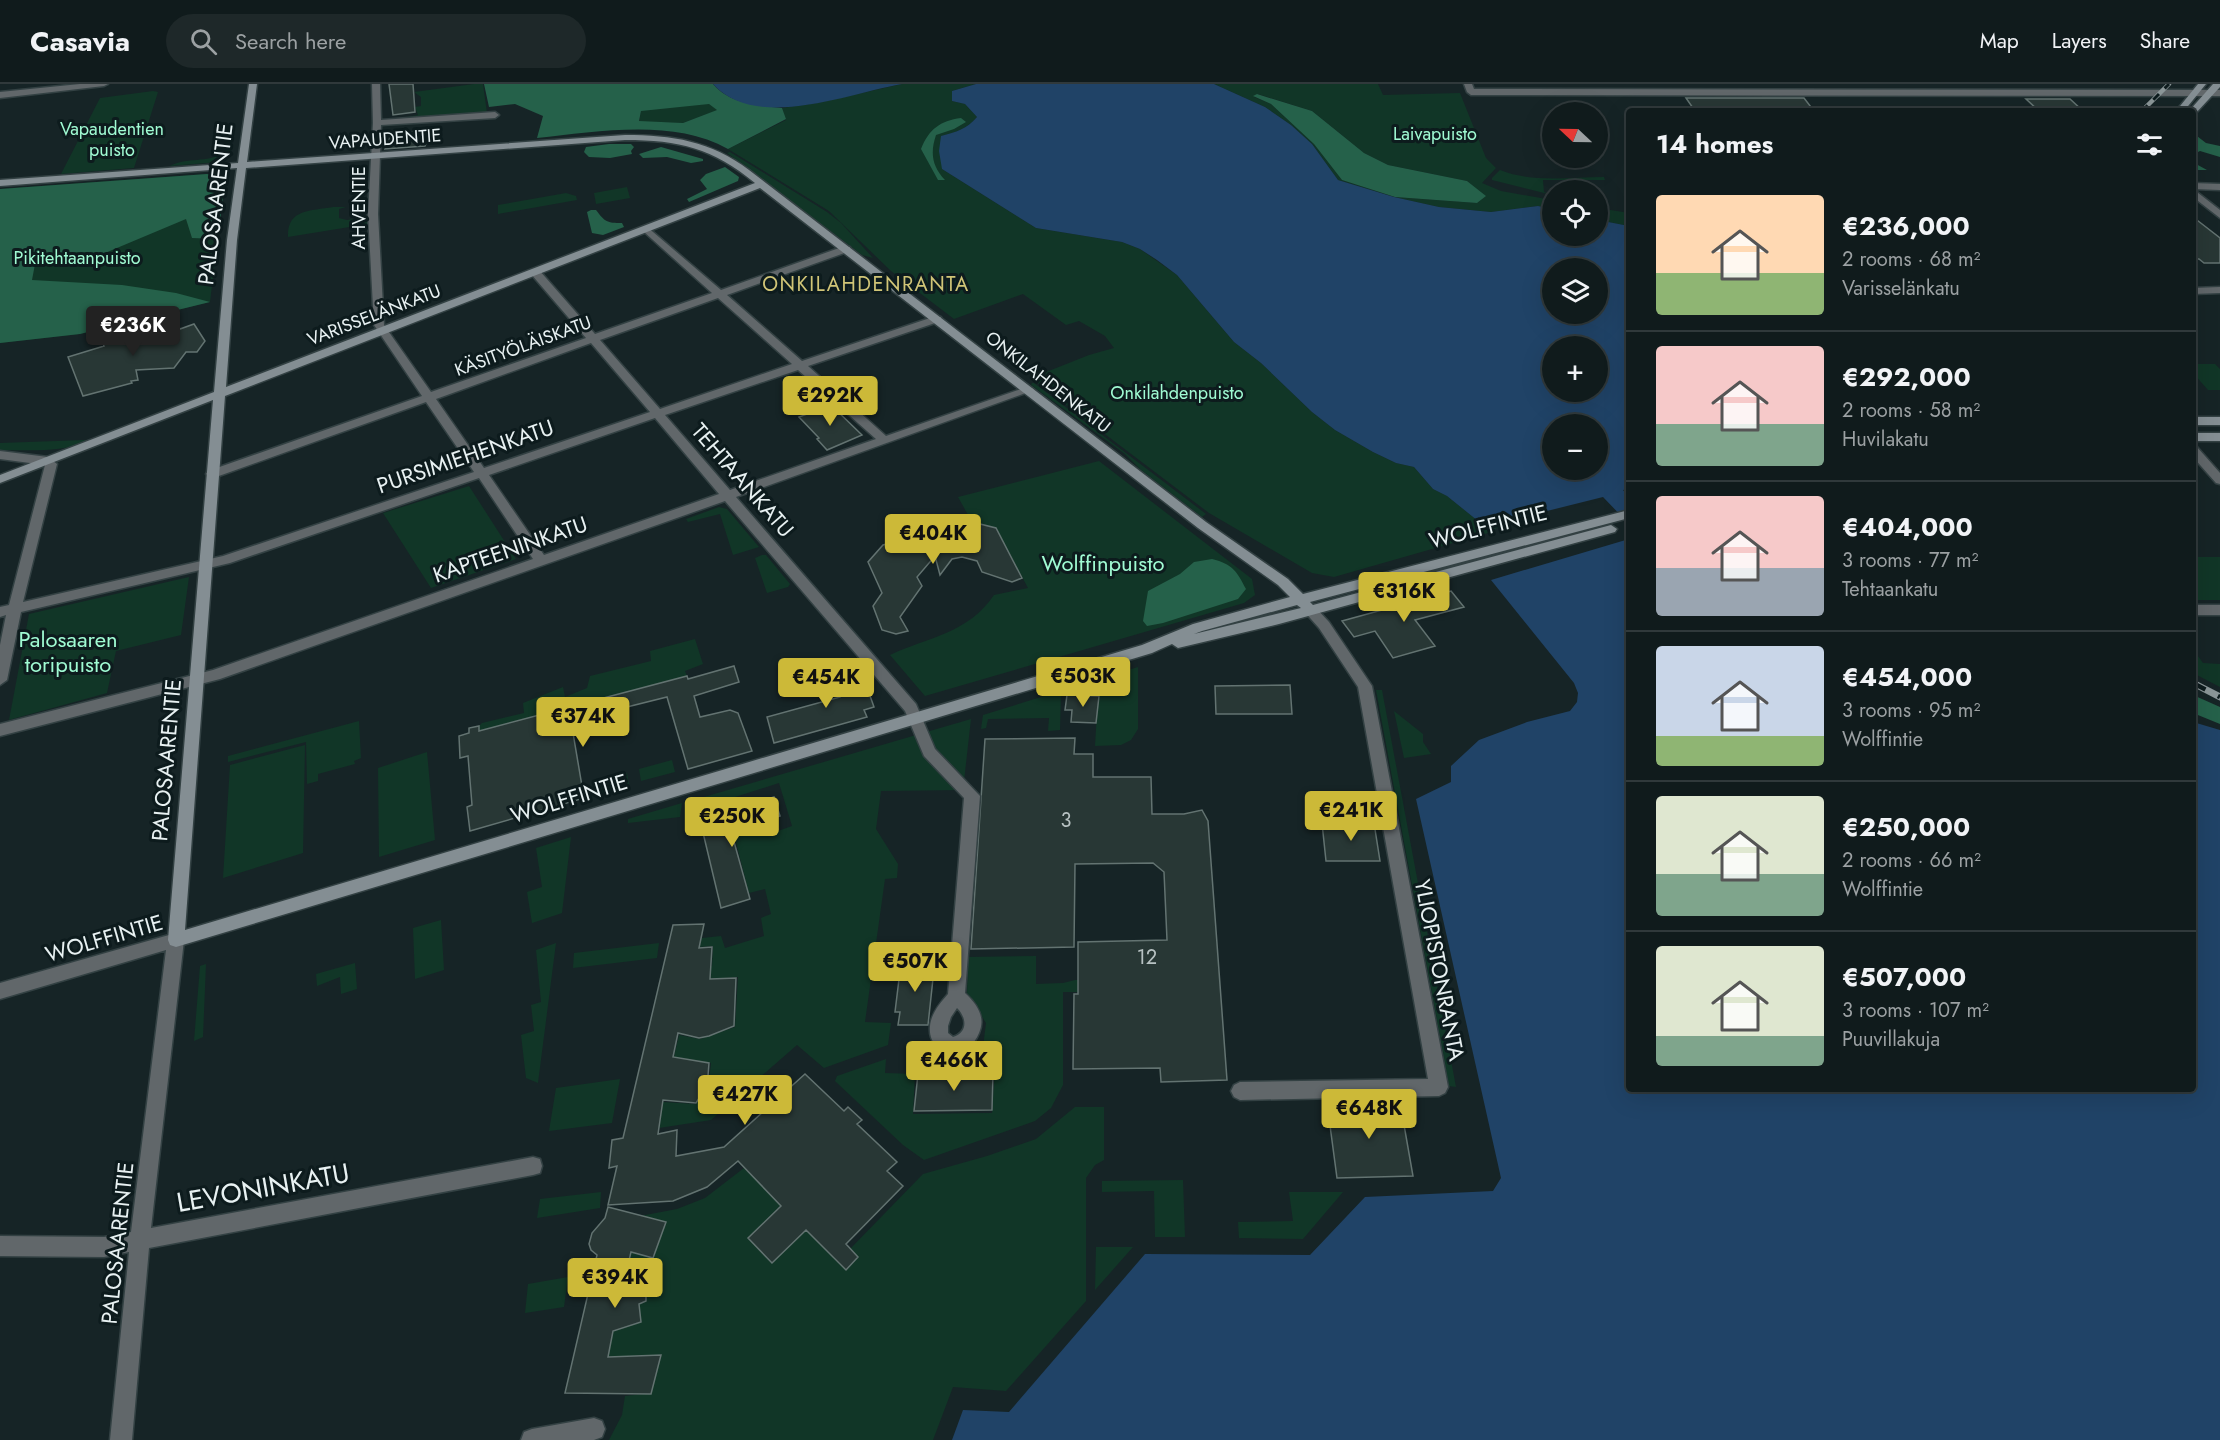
<!DOCTYPE html>
<meta charset="utf-8">
<style>
body{margin:0;font-family:Jost,sans-serif;background:#1e2829;color:#f1f3f6;height:100vh;display:flex;flex-direction:column;font-size:22px;white-space:nowrap}
*{box-sizing:border-box;margin:0}
p{font-size:20px;color:#9ca1a3}
.icon{flex:none;width:33px;height:33px;fill:none;stroke:currentColor;stroke-width:2;stroke-linecap:round;stroke-linejoin:round}
.map{position:relative;flex:1;overflow:hidden}
.panel{position:absolute;left:1626px;top:24px;width:570px;height:984px;display:flex;flex-direction:column;background:#101b1c;border-radius:6px;box-shadow:0 6px 24px #0002,0 0 0 2px #30393b}
.panel>*{flex:none}
.needle{width:39px;rotate:292deg}
.buttons{position:absolute;left:1542px;top:18px;display:grid;gap:12px}
.buttons a{display:grid;place-items:center;width:66px;height:66px;border-radius:50%;background:#101b1c;box-shadow:0 6px 24px #0002,0 0 0 2px #30393b;font-size:30px}
.price{position:absolute;translate:-50% -51px;padding:0 14px;border-radius:6px;background:#ccb938;color:#111;font-size:20px;line-height:39px;filter:drop-shadow(0 2px 3px #0008)}
.price::after{content:'';position:absolute;left:50%;top:36px;width:18px;height:14px;margin-left:-9px;background:inherit;clip-path:polygon(0 0,100% 0,50% 100%)}
.price.on{background:#222;color:#fff}
ul{padding:0;list-style:none}
li{display:flex;align-items:center;gap:18px;height:150px;padding:0 30px}
li+li{border-top:2px solid #30393b}
li span{display:grid;place-items:center;flex:none;width:168px;height:120px;border-radius:6px;color:#555}
li>.icon{margin-inline-start:auto}
span .icon{width:72px;height:72px;fill:#fffc;stroke-width:1}
li b{font-size:26px}
h2{display:flex;justify-content:space-between;align-items:center;height:72px;padding:0 30px;font-size:26px}
header{display:flex;align-items:center;gap:36px;box-sizing:border-box;height:84px;padding:0 30px;background:#101b1c;border-bottom:2px solid #30393b}
header strong{font-size:28px}
nav{display:flex;gap:33px;margin-inline-start:auto;font-size:21px}
.search{width:420px;height:54px;background:#1e2829;display:flex;align-items:center;gap:15px;box-sizing:border-box;padding:0 21px;border-radius:33px;color:#9ca1a3;font-size:22px}
.map>svg:first-child{display:block}
.green{fill:#113627;fill-rule:evenodd}
.forest{fill:#25614a;fill-rule:evenodd}
.water{fill:#204367;fill-rule:evenodd}
.building{fill:#283735;stroke:#637371;stroke-width:1.5}
.lines{fill:none;stroke-linecap:round;stroke-linejoin:round}
.street-casing{stroke:#334143;stroke-width:3}
.secondary-casing{stroke:#334143;stroke-width:3}
.street{fill:#61676a;fill-rule:evenodd}
.secondary{fill:#848e93;fill-rule:evenodd}
.rail-far1-casing{stroke:#8b9698;stroke-width:4.5}
.rail-casing{stroke:#8b9698;stroke-width:7}
.rail-far1{stroke:#0d1b1d;stroke-width:3;stroke-dasharray:8;stroke-linecap:butt}
.rail{stroke:#0d1b1d;stroke-width:4.5;stroke-dasharray:14;stroke-linecap:butt}
.labels{text-anchor:middle;stroke-width:6;stroke-linejoin:round;paint-order:stroke}
.far-park-label{font-size:18px;fill:#a0fbd3;stroke:#0d1b1d}
.far-street-label{font-size:18px;fill:#e8f1f2;stroke:#0d1b1d}
.far-neighbourhood-label{font-size:20px;letter-spacing:1.5px;fill:#d1c577;stroke:#0d1b1d}
.number-label{font-size:20px;fill:#b8c2c3}
.street-label{font-size:22px;fill:#e8f1f2;stroke:#0d1b1d}
.park-label{font-size:22px;fill:#a0fbd3;stroke:#0d1b1d}
.near-street-label{font-size:27px;fill:#e8f1f2;stroke:#0d1b1d}
</style>
<header>
<strong>Casavia</strong>
<div class="search"><svg class="icon" aria-label="search" viewBox="0 0 24 24"><circle cx="10" cy="10" r="6"/><path d="M15 15l6 6"/></svg>Search here</div>
<nav><a>Map</a><a>Layers</a><a>Share</a></nav>
</header>
<div class="map">
<svg width="2220" height="1356" viewBox="0 0 2220 1356">
<rect width="100%" height="100%" fill="#162426"/>
<path class="green" d="M474,0H483L487,29L385,37L418,31L415,23L421,22V13L414,8Z
M681,0L718,26L683,39L639,38L643,16Z
M902,0H976L952,7V17L965,20L977,33C967,45 956,48 942,52V85L1036,144L1122,158L1140,165L1177,191L1234,258L1261,279L1312,328L1335,346L1373,368L1396,379L1414,383L1433,405L1447,412L1477,436L1503,438L1502,441L1488,449L1334,493L1312,489L1209,429L1031,294L1089,271L1114,264L1105,252L1079,237L1066,241L1023,210L954,235L891,187L829,127L728,65L786,36L782,24L817,19Z
M1214,0H1378L1383,11L1460,9L1486,74L1496,84L1482,99L1501,107L1552,116V125L1538,122L1491,128L1439,123L1394,113L1338,96L1312,60L1291,41L1265,23ZM1258,10L1312,27L1364,69L1388,81L1467,97L1485,112L1477,119L1395,113L1342,96L1314,60L1271,20L1254,13Z
M153,7L158,8L134,84L61,90L100,14Z
M233,48L230,72L219,78L170,82C187,73 207,79 224,69L225,54Z
M730,68L827,128L841,139L873,174L862,171L727,69Z
M1500,86C1532,99 1570,93 1604,93L1605,96H1543L1544,108L1552,111L1492,96V94Z
M207,90L225,94L210,218L80,250L0,259V105Z
M627,103L630,114L596,120L594,109Z
M566,109L576,112L577,116L498,130V121Z
M333,123H346L339,125V134L347,136L367,133L368,140L288,153C287,125 310,127 333,123Z
M1598,124L1629,129V142L1598,136Z
M2193,280H2215L2220,285V306H2208L2193,289Z
M1032,299H1034L1206,430L1202,433L1141,386L1125,370L1031,301Z
M85,356L86,358C59,369 29,366 0,366V359Z
M1099,377L1252,495L1255,511L1244,519L925,612L890,571C931,552 967,550 994,511L1028,504L996,444L972,438L958,413Z
M469,402L516,475L431,504L383,429Z
M719,423L727,425L759,463L733,471L720,430L688,438L686,435Z
M762,471H766L790,500L788,503L767,509L755,474Z
M2193,473H2220V516H2193Z
M189,493L181,551L116,567L107,609L9,636L29,530Z
M695,555L703,580L685,587L687,592L479,647V642L482,639L524,629L523,619L563,603L565,613L587,604L590,592L651,577L650,567Z
M2193,565L2203,579L2220,580V603L2193,589Z
M1138,583V645L1131,656L1121,661L1095,662L1098,611L1061,610L1060,646L1048,647L1049,634L988,635L986,644L981,645L983,631Z
M1376,606H1382L1456,1003L1449,1002Z
M1394,627L1423,650V658L1431,670L1404,674Z
M971,635L963,706L881,707L876,745L898,780L897,794L885,795L865,938L891,939L888,961L824,984L797,961L711,1036L659,1044L663,1018L695,1020C705,1006 710,996 711,979L674,973L679,951L700,955L735,943L738,893L693,896L694,886L712,882L713,862L699,863L702,854L721,852L725,864L764,852L761,834L771,830L765,805L749,809L733,747L773,735L778,747L792,742L779,699L698,725L697,715Z
M359,637L361,674L354,677L355,680L318,690V697L307,700L306,658L228,678V672Z
M305,661L303,769L223,794L230,681Z
M427,668L435,756L379,773L378,684Z
M672,676L675,688L641,697L639,685Z
M627,689L629,701L595,711L593,699Z
M682,719L680,733L628,739V735Z
M571,753L562,829L532,839L527,808L542,803L536,764Z
M441,836L444,886L415,895L413,844Z
M556,859L538,999L526,994L521,951L534,947L531,921L541,918L536,866Z
M659,859L657,874L573,884L574,869Z
M1036,872V900L1063,899L1075,896L1139,895V908H1063V1001L1051,1024L1035,1037L924,1076L903,1061L835,997L837,992L886,975L885,989L915,990L913,1030L992,1029L996,971H982L986,939L967,909L968,873Z
M355,879L357,905L341,910L340,893L317,902L316,890Z
M206,880L203,953L194,957L200,882Z
M620,995L612,1039L549,1047L556,1004Z
M1075,1023H1104V1076L1095,1081L1086,1094V1217L1006,1307L953,1303L933,1356H609L622,1331L625,1312L651,1309L661,1271L608,1273L613,1247L641,1238L639,1220L646,1217L645,1197L623,1202L631,1168L653,1174L665,1138L640,1132L677,1125L705,1114L744,1084L781,1121L748,1154L772,1179L806,1146L846,1186L858,1173L850,1165L923,1090L987,1072L1036,1055Z
M1183,1096L1185,1153H1155L1154,1107L1102,1108V1097Z
M601,1108L600,1124L537,1134L540,1115Z
M1289,1108H1343L1303,1155L1239,1154L1238,1138L1293,1137Z
M1096,1163H1133L1095,1206Z
M568,1193L564,1223L525,1229L528,1200Z"/>
<path class="forest" d="M484,0H713C730,20 757,21 782,24L786,35L728,65C672,34 598,48 537,54L543,32L515,20L489,23ZM709,20L717,26L683,39L639,37L641,27Z
M1257,10L1312,27L1364,69L1388,81L1467,97L1486,112L1477,119L1395,113L1342,96L1314,60L1271,20L1253,12Z
M961,34L966,38L954,45L936,51C930,69 932,82 945,96H938L921,65C929,45 940,37 961,34Z
M2193,49L2206,59L2220,62V73L2200,67L2196,69V80L2207,86H2193Z
M609,60H631L634,63L631,67L632,70L610,74L589,73L584,68L586,63Z
M661,63L703,75V77L691,79L667,73L643,74L639,70Z
M725,83L739,93L738,97L689,118L687,115L707,105L700,96L706,90Z
M207,90L225,94L218,155L192,154L186,135L105,169L70,168L35,180L32,196L122,201L176,209L210,218L80,250L0,259V105Z
M591,126H596C605,138 607,139 622,139L624,143L603,151L592,149L587,128Z
M1212,475C1233,480 1237,488 1246,505L1238,515L1163,539L1147,542L1143,537L1148,507L1180,490L1194,478Z
M2193,611L2220,623V640L2193,629Z"/>
<path class="water" d="M713,0H902C849,9 756,48 713,0Z
M976,0H1214L1265,23L1291,41L1312,60L1338,96L1394,113L1439,123L1491,128L1538,122L1552,125V152H1598V136L1629,142V405L1623,406L1629,413V440L1603,413L1503,438L1478,437L1447,412L1433,405L1414,383L1396,379L1373,368L1335,346L1312,328L1261,279L1234,258L1177,191L1157,176L1140,165L1122,158L1036,144L942,85L939,67L941,52C956,48 967,45 977,33L965,20L952,17V7ZM1552,184H1598V230H1552ZM1552,262H1598V308H1552ZM1552,340H1598V386H1552Z
M1629,455V1005H2193V638L2220,646V1356H952L963,1326L1009,1328L1145,1170L1310,1171L1365,1113L1493,1107L1501,1094L1416,715L1451,698V682L1479,656L1527,638L1570,627L1577,618L1578,609L1574,599L1491,496Z"/>
<path class="building" d="M389,0H413L415,28L393,31Z
M1686,14H1804L1814,27H1695Z
M2026,15H2070L2083,27H2039Z
M431,46L425,62L385,65L390,53L410,52L413,47Z
M2193,133L2220,154V179H2204L2199,175H2193Z
M177,240L180,245L194,240L205,257L197,268H186L174,284L136,286L138,296L131,297L132,299L83,312L68,273L104,262L103,260L115,256L116,258L150,246L151,248Z
M831,321L862,351L827,366L817,355L819,354L799,333Z
M972,438L996,444L1022,494L1012,498L982,488L977,477L962,473L952,475L940,491L935,472L917,493L922,502L900,533L908,547L896,550L882,546L873,522L882,509L868,478L883,461Z
M1451,507L1464,523L1415,536L1435,562L1393,574L1375,547L1354,553L1342,537Z
M859,581L874,623L864,626L867,633L774,659L767,633L840,613L831,588Z
M734,582L739,598L694,612L700,633L730,626L738,629L752,667L688,685L667,613L571,637L584,714L470,747L467,723L472,721L468,672L460,674L459,652L469,649V644L479,642V647L687,592L688,595Z
M1290,601L1292,630H1216L1215,602Z
M1067,611L1099,612L1096,639L1071,638L1072,626H1065Z
M1075,654L1074,670H1093V693H1151L1152,730H1184L1202,726L1208,737L1227,996L1161,998L1160,984L1073,985L1074,910H1078V858L1167,856L1164,788L1153,779L1075,780L1074,863L971,865L985,655Z
M774,713L780,732L731,747L750,815L721,824L700,736Z
M1322,739H1374L1380,777H1326Z
M704,840L699,864L712,863L710,895L736,894L734,942L709,952L699,954L678,949L673,973L709,979L708,992L705,1005L696,1019L663,1016L658,1050L677,1046L676,1072L724,1063L805,990L844,1027L848,1023L862,1036L857,1040L897,1078L887,1087L903,1102L846,1160L858,1173L846,1186L806,1146L772,1179L748,1154L781,1122L738,1077L707,1103L673,1117L608,1121L617,1082L609,1084L612,1056L623,1054L673,841Z
M935,876L928,941H898L900,928H895L900,887H905L906,877Z
M993,989L992,1026L914,1027L918,990Z
M1400,1018L1413,1092L1337,1094L1327,1019Z
M608,1123L666,1138L653,1174L631,1168L623,1202L646,1197V1217L639,1220L641,1238L613,1247L608,1273L661,1271L651,1310L565,1309L597,1171L591,1166L589,1160L592,1149L605,1134Z"/>
<g class="lines">
<defs>
<path id="street" d="M80,0H108L104,2L0,14V8Z
M372,0H380L381,36L495,28L499,31L495,34L381,41L378,130L384,241L431,308L586,254L531,190V186H539L595,250L712,209L643,147L641,145L646,142L721,206L842,163H850V167L727,211L802,277L933,233H941V237L808,282L886,352L1024,304H1032L1034,306L736,413L916,620L935,665L980,712L965,909C977,920 986,933 979,949C968,978 927,973 930,942C931,930 940,919 948,910L964,714L924,672L905,627L725,417L220,595L0,652V640L213,586L533,475L479,394L230,479L21,528L7,596L0,601V561L6,531L0,533V523L9,521L45,381L0,375V367L48,373L57,380L23,518L223,472L474,388L426,318L216,393L212,394L206,390L208,387L422,312L374,241L368,130L373,39ZM718,214L792,280L660,325L600,256ZM591,259L650,328L484,384L436,315ZM798,286L876,355L730,406L665,331ZM655,334L719,410L544,471L489,391ZM957,924C967,934 968,948 953,953L948,949V942L951,933Z
M1464,0H1472L1474,5L2220,6V12L1471,11L1467,8Z
M2193,99L2220,100V106L2193,105Z
M2193,105L2220,126V134L2193,113Z
M2220,203V209L2193,210V204Z
M2193,362L2197,363L2220,389V400L2216,399L2193,373Z
M1310,521L1315,523L1329,538L1372,602L1448,1003L1445,1009L1439,1012L1240,1016L1234,1013L1231,1007L1234,1001L1240,998L1428,995L1358,603L1319,544L1303,526Z
M2193,521H2220V531H2193Z
M176,849L182,851L184,856L151,1144L533,1073L540,1075L542,1082L540,1089L533,1091L149,1164L132,1356H110L129,1168L104,1173L0,1172V1152L104,1153L131,1148L166,866L0,915V899Z
M594,1334L602,1337L605,1345L602,1353L594,1356H521L524,1348L532,1345Z"/>
<path id="secondary" d="M249,0H257L247,78L625,51C672,51 711,57 749,86L1206,438L1288,495L1303,510L1629,426V434L1310,518L1313,521L1611,441L1617,445L1615,448L1279,540L1178,564L1172,560L1152,569L176,863L170,861L168,856L213,316L0,399V391L214,308L227,156L237,84L0,102V96L238,79ZM625,56C680,56 712,64 755,99L226,303L237,156L246,84ZM760,104L1198,444L1278,501L1290,513L1193,540L1142,561L185,846L225,312ZM1297,521L1301,524L1194,550L1202,547Z
M2198,0H2206L2184,27H2176Z
M2213,0H2220V3L2196,29L2189,27Z
M2193,333H2220V341H2193Z
M2193,349H2220V357H2193Z"/>
</defs>
<use href="#street" class="street-casing"/>
<use href="#secondary" class="secondary-casing"/>
<use href="#street" class="street"/>
<use href="#secondary" class="secondary"/>
<defs>
<path id="rail-far1" d="M2142,27L2169,0"/>
<path id="rail" d="M2193,599L2220,613"/>
</defs>
<use href="#rail-far1" class="rail-far1-casing"/>
<use href="#rail" class="rail-casing"/>
<use href="#rail-far1" class="rail-far1"/>
<use href="#rail" class="rail"/>
</g>
<g class="labels">
<g class="far-park-label">
<text x="112" y="51">Vapaudentien<tspan x="112" dy="21">puisto</tspan></text>
<text x="1435" y="56">Laivapuisto</text>
<text x="77" y="180">Pikitehtaanpuisto</text>
<text x="1177" y="315">Onkilahdenpuisto</text>
</g>
<g class="far-street-label">
<text transform="translate(385 55) rotate(-4)" y="6">VAPAUDENTIE</text>
<text transform="translate(359 124) rotate(-90)" y="6">AHVENTIE</text>
<text transform="translate(374 231) rotate(-21)" y="6">VARISSELÄNKATU</text>
<text transform="translate(523 262) rotate(-20)" y="6">KÄSITYÖLÄISKATU</text>
<text transform="translate(1048 298) rotate(38)" y="6">ONKILAHDENKATU</text>
</g>
<g class="far-neighbourhood-label">
<text x="866" y="207">ONKILAHDENRANTA</text>
</g>
<g class="number-label">
<text x="1066" y="743">3</text>
<text x="1147" y="880">12</text>
</g>
<g class="street-label">
<text transform="translate(215 120) rotate(-83)" y="8">PALOSAARENTIE</text>
<text transform="translate(465 372) rotate(-19)" y="8">PURSIMIEHENKATU</text>
<text transform="translate(743 396) rotate(49)" y="8">TEHTAANKATU</text>
<text transform="translate(1488 442) rotate(-14)" y="8">WOLFFINTIE</text>
<text transform="translate(510 465) rotate(-19)" y="8">KAPTEENINKATU</text>
<text transform="translate(166 676) rotate(-85)" y="8">PALOSAARENTIE</text>
<text transform="translate(569 714) rotate(-17)" y="8">WOLFFINTIE</text>
<text transform="translate(104 854) rotate(-16)" y="8">WOLFFINTIE</text>
<text transform="translate(1440 886) rotate(79)" y="8">YLIOPISTONRANTA</text>
<text transform="translate(117 1159) rotate(-84)" y="8">PALOSAARENTIE</text>
</g>
<g class="park-label">
<text x="1103" y="487">Wolffinpuisto</text>
<text x="68" y="563">Palosaaren<tspan x="68" dy="25">toripuisto</tspan></text>
</g>
<g class="near-street-label">
<text transform="translate(263 1104) rotate(-10)" y="9">LEVONINKATU</text>
</g>
</g>
</svg>
<div class="buttons">
<a><svg class="needle" viewBox="-14 -14 28 28"><path d="M0-13l5 13h-10z" fill="#e53935"/><path d="M0 13l5-13h-10z" fill="#9ca1a3"/></svg></a>
<a><svg class="icon" aria-label="locate" viewBox="0 0 24 24"><circle cx="12" cy="12" r="6"/><path d="M12 2v4M12 18v4M2 12h4M18 12h4"/></svg></a>
<a><svg class="icon" aria-label="layers" viewBox="0 0 24 24"><path d="M12 4l9 5-9 5-9-5zM3 14l9 5 9-5"/></svg></a>
<a>+</a>
<a>−</a>
</div>
<b class="price on" style="left:133px;top:273px">€236K</b>
<b class="price" style="left:830px;top:343px">€292K</b>
<b class="price" style="left:933px;top:481px">€404K</b>
<b class="price" style="left:1404px;top:539px">€316K</b>
<b class="price" style="left:1083px;top:624px">€503K</b>
<b class="price" style="left:826px;top:625px">€454K</b>
<b class="price" style="left:583px;top:664px">€374K</b>
<b class="price" style="left:1351px;top:758px">€241K</b>
<b class="price" style="left:732px;top:764px">€250K</b>
<b class="price" style="left:915px;top:909px">€507K</b>
<b class="price" style="left:954px;top:1008px">€466K</b>
<b class="price" style="left:745px;top:1042px">€427K</b>
<b class="price" style="left:1369px;top:1056px">€648K</b>
<b class="price" style="left:615px;top:1225px">€394K</b>
<section class="panel">
<h2>14 homes<svg class="icon" aria-label="filters" viewBox="0 0 24 24"><path d="M4 7h16M4 17h16"/><circle cx="9" cy="7" r="2"/><circle cx="15" cy="17" r="2"/></svg></h2>
<ul>
<li><span style="background:linear-gradient(#ffd9b3 65%,#8fb573 0)"><svg class="icon" aria-label="home" viewBox="0 0 24 24"><path d="M3 11l9-7 9 7M6 9v11h12V9"/></svg></span><div><b>€236,000</b><p>2 rooms · 68 m²</p><p>Varisselänkatu</p></div></li>
<li><span style="background:linear-gradient(#f6c9c9 65%,#7fa58c 0)"><svg class="icon" aria-label="home" viewBox="0 0 24 24"><path d="M3 11l9-7 9 7M6 9v11h12V9"/></svg></span><div><b>€292,000</b><p>2 rooms · 58 m²</p><p>Huvilakatu</p></div></li>
<li><span style="background:linear-gradient(#f6c9c9 60%,#9aa5b1 0)"><svg class="icon" aria-label="home" viewBox="0 0 24 24"><path d="M3 11l9-7 9 7M6 9v11h12V9"/></svg></span><div><b>€404,000</b><p>3 rooms · 77 m²</p><p>Tehtaankatu</p></div></li>
<li><span style="background:linear-gradient(#c9d6e8 75%,#8fb573 0)"><svg class="icon" aria-label="home" viewBox="0 0 24 24"><path d="M3 11l9-7 9 7M6 9v11h12V9"/></svg></span><div><b>€454,000</b><p>3 rooms · 95 m²</p><p>Wolffintie</p></div></li>
<li><span style="background:linear-gradient(#dfe7d0 65%,#7fa58c 0)"><svg class="icon" aria-label="home" viewBox="0 0 24 24"><path d="M3 11l9-7 9 7M6 9v11h12V9"/></svg></span><div><b>€250,000</b><p>2 rooms · 66 m²</p><p>Wolffintie</p></div></li>
<li><span style="background:linear-gradient(#dfe7d0 75%,#7fa58c 0)"><svg class="icon" aria-label="home" viewBox="0 0 24 24"><path d="M3 11l9-7 9 7M6 9v11h12V9"/></svg></span><div><b>€507,000</b><p>3 rooms · 107 m²</p><p>Puuvillakuja</p></div></li>
</ul>
</section>
</div>
